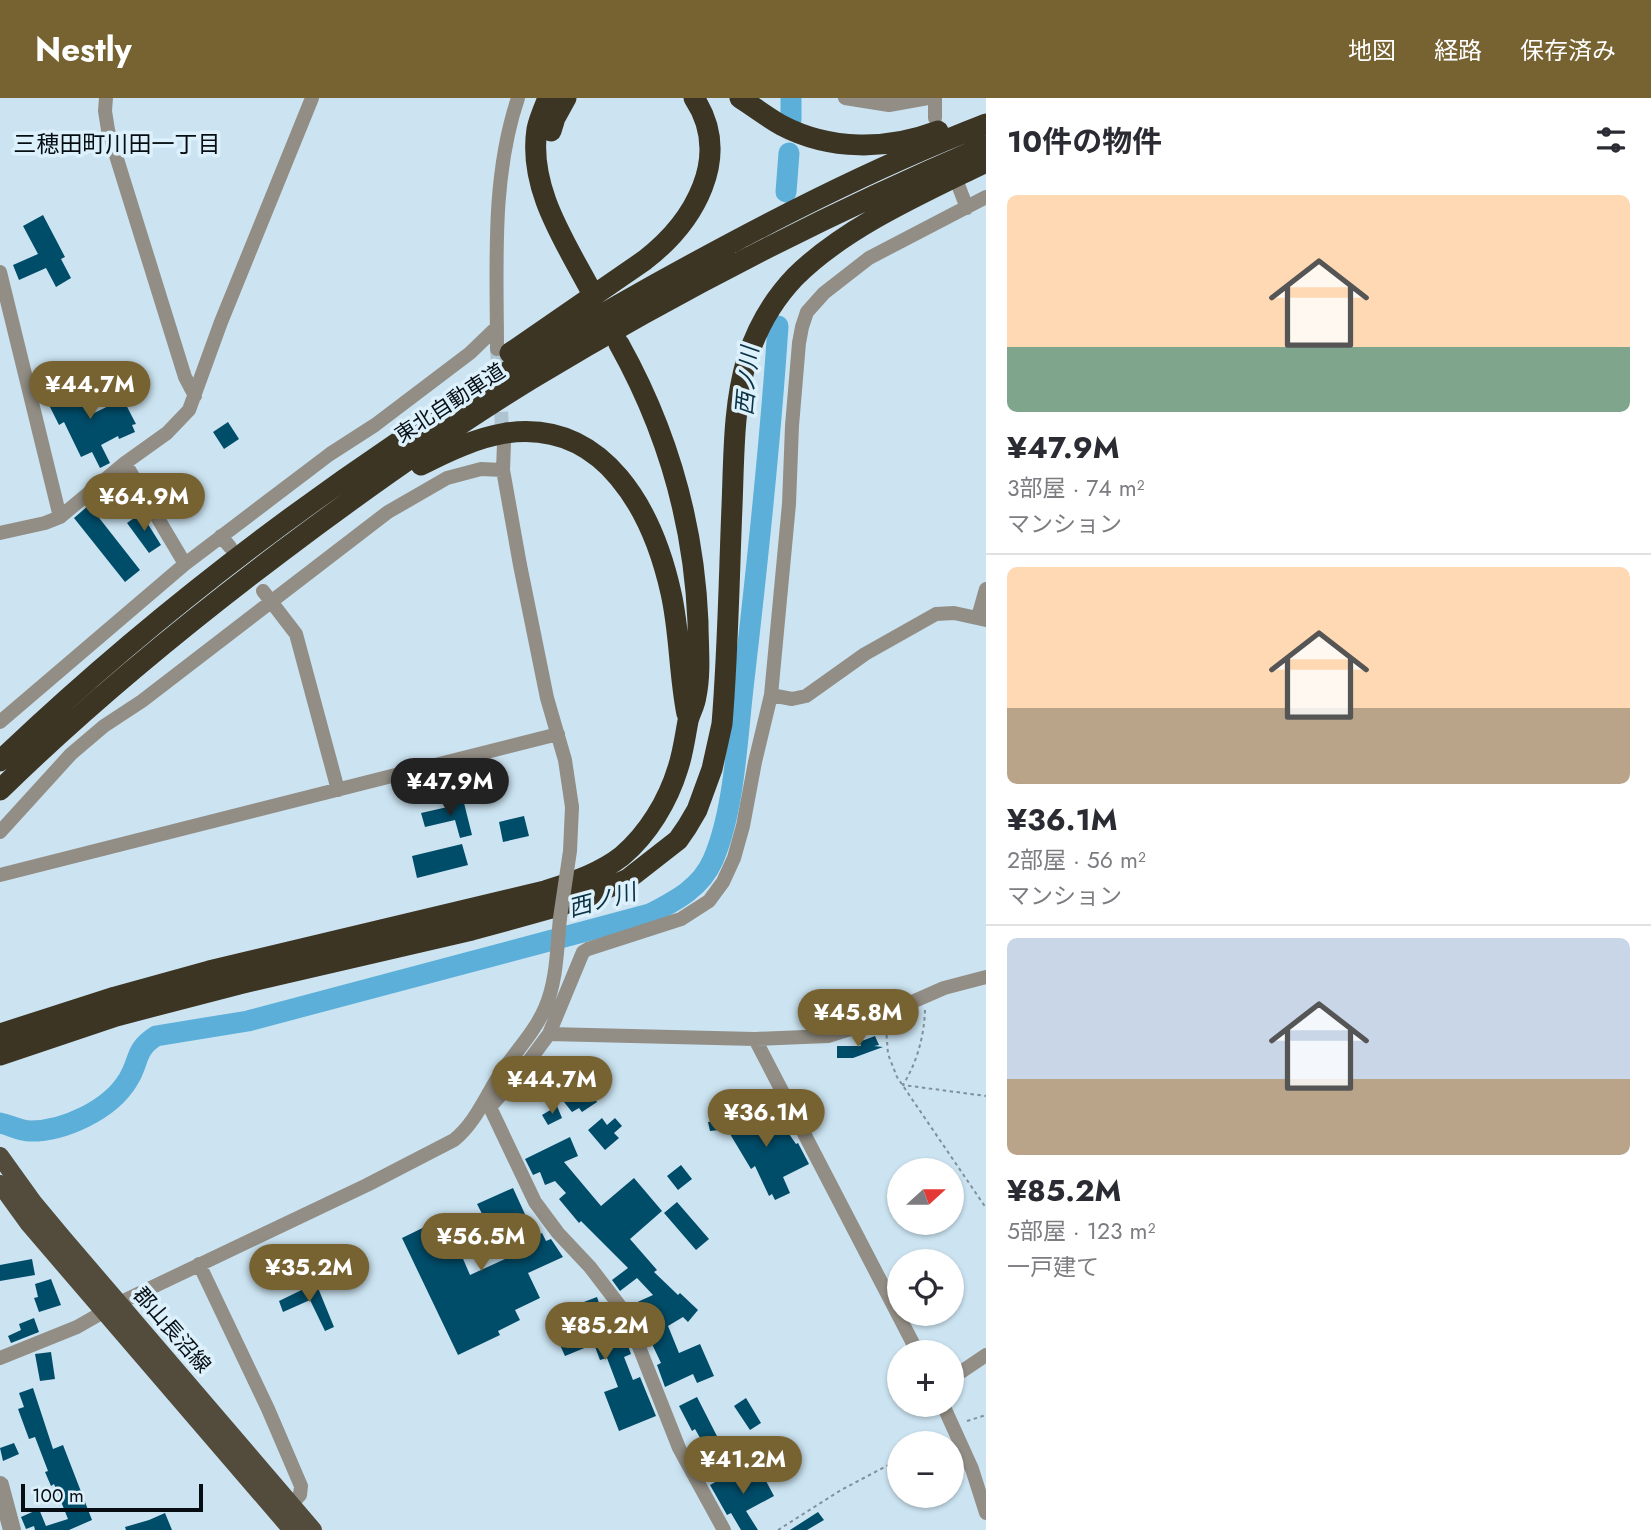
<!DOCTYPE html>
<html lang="ja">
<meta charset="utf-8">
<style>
body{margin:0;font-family:Jost,"Noto Sans JP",sans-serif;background:#f7f7f7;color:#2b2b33;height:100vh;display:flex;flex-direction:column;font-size:26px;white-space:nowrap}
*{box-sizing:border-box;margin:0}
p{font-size:23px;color:#7c7c81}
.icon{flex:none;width:38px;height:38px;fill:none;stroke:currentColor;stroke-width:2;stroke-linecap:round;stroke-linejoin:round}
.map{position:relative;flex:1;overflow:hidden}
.drawer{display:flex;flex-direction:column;background:#fff;width:665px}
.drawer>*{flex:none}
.needle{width:46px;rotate:69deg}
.fabs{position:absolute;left:887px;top:1060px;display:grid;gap:14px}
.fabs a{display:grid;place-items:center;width:77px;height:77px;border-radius:50%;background:#fff;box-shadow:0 2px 5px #0004;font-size:35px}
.scale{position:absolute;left:21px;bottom:18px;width:182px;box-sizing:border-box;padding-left:7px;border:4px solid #060e13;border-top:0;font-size:19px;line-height:24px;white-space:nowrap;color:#060e13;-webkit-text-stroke:5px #ddf1fc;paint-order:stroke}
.price{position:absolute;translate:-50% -60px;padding:0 16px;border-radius:24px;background:#776332;color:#fff;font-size:23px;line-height:46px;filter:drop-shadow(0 2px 4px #0008)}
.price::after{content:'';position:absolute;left:50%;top:42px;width:21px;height:16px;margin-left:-10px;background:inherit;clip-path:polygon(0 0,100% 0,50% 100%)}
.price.on{background:#222;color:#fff}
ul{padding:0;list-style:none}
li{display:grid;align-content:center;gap:14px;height:371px;padding:0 21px}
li+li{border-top:2px solid #e1e1e2}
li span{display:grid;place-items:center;height:217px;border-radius:10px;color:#555}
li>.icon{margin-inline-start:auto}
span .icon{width:126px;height:126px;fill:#fffc;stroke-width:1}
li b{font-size:30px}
h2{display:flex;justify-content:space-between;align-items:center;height:84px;padding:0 21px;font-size:30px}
header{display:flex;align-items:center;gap:42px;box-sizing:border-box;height:98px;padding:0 35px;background:#776332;color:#fff}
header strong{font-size:33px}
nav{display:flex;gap:38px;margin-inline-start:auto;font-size:24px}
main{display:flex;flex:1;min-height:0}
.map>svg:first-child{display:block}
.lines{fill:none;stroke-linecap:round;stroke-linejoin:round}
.river{stroke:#5bafd8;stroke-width:21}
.building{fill:#004d6a}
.minor-tunnel{stroke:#aec4d1;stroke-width:14;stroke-dasharray:14 7;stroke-linecap:butt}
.path{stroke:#7f909b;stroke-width:2;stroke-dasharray:3.5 3.5;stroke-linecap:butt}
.minor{stroke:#928e85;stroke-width:14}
.tertiary{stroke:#928e85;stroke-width:18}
.primary{stroke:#534c3c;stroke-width:18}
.motorway{stroke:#3d3523;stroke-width:21}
.minor-bridge{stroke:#928e85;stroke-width:14}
.labels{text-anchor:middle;stroke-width:7;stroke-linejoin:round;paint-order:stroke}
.street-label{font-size:21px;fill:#060e13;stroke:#ddf1fc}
.neighbourhood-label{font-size:23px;fill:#060e13;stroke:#ddf1fc}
.water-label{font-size:23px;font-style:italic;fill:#0b3244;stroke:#ddf1fc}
</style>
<header>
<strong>Nestly</strong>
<nav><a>地図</a><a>経路</a><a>保存済み</a></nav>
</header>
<main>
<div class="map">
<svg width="986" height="1432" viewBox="0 0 986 1432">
<rect width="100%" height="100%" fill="#cce4f2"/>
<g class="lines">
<path class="river" d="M791,22V0
M786,94L789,55
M0,1025C11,1027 18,1033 31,1033C64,1033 110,1012 128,982C140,963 134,952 156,938L248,923L650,816C675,803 701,790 713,762C734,714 737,643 743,590C757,470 770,349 778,228"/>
</g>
<path class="building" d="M43,117L65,159L61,161L71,180L56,189L46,170L19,182L13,167L38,156L23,128Z
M76,285L92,316L123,301L136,326L132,327L135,334L119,341L118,338L101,347L110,365L100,370L92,354L81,359L64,324L59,327L42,293L53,287L57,295Z
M228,324L239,341L224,351L213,334Z
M89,407L140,472L125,484L74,420Z
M141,415L161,447L149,455L127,425Z
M463,701L472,737L460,740L455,722L425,729L421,715L452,708L451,704Z
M524,718L529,738L503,744L499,724Z
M462,746L468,767L417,780L412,758Z
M875,938L879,947L874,948L883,949L853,960H837V948H861L859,944Z
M595,962L601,971L595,974L603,987L591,995L597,1004L582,1014L579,1010L572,1014L564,1004L569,1002L559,985Z
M557,1008L562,1020L548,1027L542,1017Z
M762,1010L765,1014L771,1010L796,1046L798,1045L809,1066L783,1079L790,1095L775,1102L772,1096L769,1098L755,1068L751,1071L727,1031L710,1033L708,1024L735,1020L737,1029Z
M602,1020L607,1027L615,1020L622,1028L614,1035L619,1040L605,1052L588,1032Z
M570,1039L578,1058L564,1064L601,1108L634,1080L662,1113L630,1141L657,1172L654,1174L678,1197L680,1195L698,1212L688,1224L683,1219L668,1228L679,1255L700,1246L714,1278L697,1285L693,1276L665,1289L657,1267L661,1265L633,1206L653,1197L637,1180L620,1193L612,1182L628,1170L581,1123L579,1125L559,1101L566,1095L555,1083L545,1087L540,1074L533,1077L525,1061Z
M681,1067L692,1081L678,1092L667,1078Z
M513,1090L535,1138L542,1135L546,1143L551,1141L563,1159L528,1175L540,1200L515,1212L520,1222L498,1233L500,1237L458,1257L402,1140L445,1119L470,1177L505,1161L477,1106Z
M677,1104L709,1141L696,1152L664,1115Z
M32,1161L35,1177L0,1183V1167Z
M51,1181L61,1207L39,1214L34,1200L38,1199L35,1186Z
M316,1185L334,1229L325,1233L310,1202L283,1214L279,1203Z
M597,1199L600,1208L571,1230L574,1234L606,1219L617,1246L626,1242L631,1256L624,1259L633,1282L640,1279L656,1318L619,1333L604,1294L618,1289L607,1260L600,1262L594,1246L565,1258L547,1218Z
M34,1220L39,1234L11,1245L8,1238L21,1232L19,1226Z
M51,1254L55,1281L40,1283L35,1256Z
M33,1290L53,1351L63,1347L92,1422L69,1432H35L34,1428L26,1431L21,1419L39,1411L46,1428L68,1421L54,1386L51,1388L45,1374L48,1373L35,1339L29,1341L18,1311L24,1309L19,1295Z
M697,1299L720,1344L707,1352L695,1331L692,1333L679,1308Z
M746,1300L761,1325L750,1332L734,1308Z
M768,1344L774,1354L756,1364L750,1354Z
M14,1345L19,1356L3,1363L0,1350Z
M758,1368L774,1398L746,1413L758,1432H741L731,1415L727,1417L710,1387L726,1378L729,1384Z
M818,1414L824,1422L807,1432H790Z
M165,1415L172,1432H126L125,1429L149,1422Z"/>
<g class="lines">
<path class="minor-tunnel" d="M497,251L503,344"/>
<path class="path" d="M925,912C924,939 917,964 903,987L986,998
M886,930L888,956L897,979L986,1110
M967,1323L986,1317
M923,1346L940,1335
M778,1432L841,1392L900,1361"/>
<path class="minor" d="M106,0L105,13L108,32L185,279L195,298
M845,0L889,7L928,0
M935,0V20
M957,84L967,110
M0,174L60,419
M497,251C497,168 491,80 518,0
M504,345L503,372L520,467L547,600L565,662L572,709
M125,365L185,466
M0,435L45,425L60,419L125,365L167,335L189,312L221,224L312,0
M221,438L230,449
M263,493L296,536L338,692
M978,519L986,491
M771,597L792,601L806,598L865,556L936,516L954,515L986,522
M0,624L185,466L330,356L375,327L470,255L497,229
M0,734L71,656L104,628L142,603L388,414L447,380L481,371L503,372
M0,777L558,636
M549,936L755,941L828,938L853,930L944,890L986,879
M755,941L918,1255
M487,1003L535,1104L558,1135L590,1169L626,1216L679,1350L724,1432
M490,1009L520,975L549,936L583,854L588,851L681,821L709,803L723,784L734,760L743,728L755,664L771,597L789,406L792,328L799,245L802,229L807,214L824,195L869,160L986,99
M199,1166L268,1311L301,1388L300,1397L285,1413
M0,1260L77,1229L119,1205L367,1087L454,1042C474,1026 484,1002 497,981C512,957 534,936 545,910C557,883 557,849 560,820
M952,1280L986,1257
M943,1307L972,1371L986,1415"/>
<path class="tertiary" d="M0,1387L12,1432"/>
<path class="primary" d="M0,1058L33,1104L63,1140L313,1432
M0,1086L29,1126L292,1432"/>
<path class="motorway" d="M548,0C544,10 539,21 537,31C528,89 564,142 590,191
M740,0C754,9 767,19 781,27C830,53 888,52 938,33
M551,33L555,20L566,0
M510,255L645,162C694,124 733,59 694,0
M421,367C448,353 476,340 506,335C605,321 653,414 671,495C680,535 679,576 687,616
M0,663C196,476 419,318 656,186C762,127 872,70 986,26
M0,692C88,606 183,528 281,454C362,393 445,334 531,281C677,193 829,115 986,48
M0,936L115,899L209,873L545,793C572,784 599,776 622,758C648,736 668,703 678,670C683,655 685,639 688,623C690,615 695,607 696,598C701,574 698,548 698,524C694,426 667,332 619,246
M0,957L116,918L239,886L472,832L552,810L587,799L628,781L678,742L687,729L697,712L712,671L722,626C728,554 729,481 732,408C734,360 733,308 747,261C757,230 773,202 795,179C845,129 923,95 986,64"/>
<path class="minor-bridge" d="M560,820L570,753L572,709"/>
</g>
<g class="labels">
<g class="street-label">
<text transform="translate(450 305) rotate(-33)" y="7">東北自動車道</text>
<text transform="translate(172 1232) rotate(49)" y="7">郡山長沼線</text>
</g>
<g class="neighbourhood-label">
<text x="117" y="54">三穂田町川田一丁目</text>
</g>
<g class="water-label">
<text transform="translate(747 283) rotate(-85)" y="8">西ノ川</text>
<text transform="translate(602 802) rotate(-15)" y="8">西ノ川</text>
</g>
</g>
</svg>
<div class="fabs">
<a><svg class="needle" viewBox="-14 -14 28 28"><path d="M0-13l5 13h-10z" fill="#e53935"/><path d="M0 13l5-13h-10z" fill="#7c7c81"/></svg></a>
<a><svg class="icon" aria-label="locate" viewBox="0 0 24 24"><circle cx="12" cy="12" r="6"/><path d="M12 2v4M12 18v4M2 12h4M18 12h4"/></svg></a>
<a>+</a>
<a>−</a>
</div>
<div class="scale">100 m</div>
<b class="price" style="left:90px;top:323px">¥44.7M</b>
<b class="price" style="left:144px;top:435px">¥64.9M</b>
<b class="price on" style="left:450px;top:720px">¥47.9M</b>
<b class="price" style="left:858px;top:951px">¥45.8M</b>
<b class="price" style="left:552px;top:1018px">¥44.7M</b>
<b class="price" style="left:766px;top:1051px">¥36.1M</b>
<b class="price" style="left:481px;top:1175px">¥56.5M</b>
<b class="price" style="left:309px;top:1206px">¥35.2M</b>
<b class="price" style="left:605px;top:1264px">¥85.2M</b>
<b class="price" style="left:743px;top:1398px">¥41.2M</b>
</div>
<section class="drawer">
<h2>10件の物件<svg class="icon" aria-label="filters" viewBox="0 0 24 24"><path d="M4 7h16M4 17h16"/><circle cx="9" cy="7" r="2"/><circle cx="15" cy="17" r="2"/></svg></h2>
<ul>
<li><span style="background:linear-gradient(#ffd9b3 70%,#7fa58c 0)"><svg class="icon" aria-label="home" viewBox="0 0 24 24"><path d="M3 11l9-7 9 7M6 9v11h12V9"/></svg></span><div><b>¥47.9M</b><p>3部屋 · 74 m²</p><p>マンション</p></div></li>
<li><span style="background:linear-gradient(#ffd9b3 65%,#b9a48a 0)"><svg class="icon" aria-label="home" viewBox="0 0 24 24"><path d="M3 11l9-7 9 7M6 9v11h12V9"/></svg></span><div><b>¥36.1M</b><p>2部屋 · 56 m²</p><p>マンション</p></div></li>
<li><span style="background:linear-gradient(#c9d6e8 65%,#b9a48a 0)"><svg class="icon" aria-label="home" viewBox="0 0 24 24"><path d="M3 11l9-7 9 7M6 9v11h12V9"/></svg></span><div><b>¥85.2M</b><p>5部屋 · 123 m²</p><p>一戸建て</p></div></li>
</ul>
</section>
</main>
